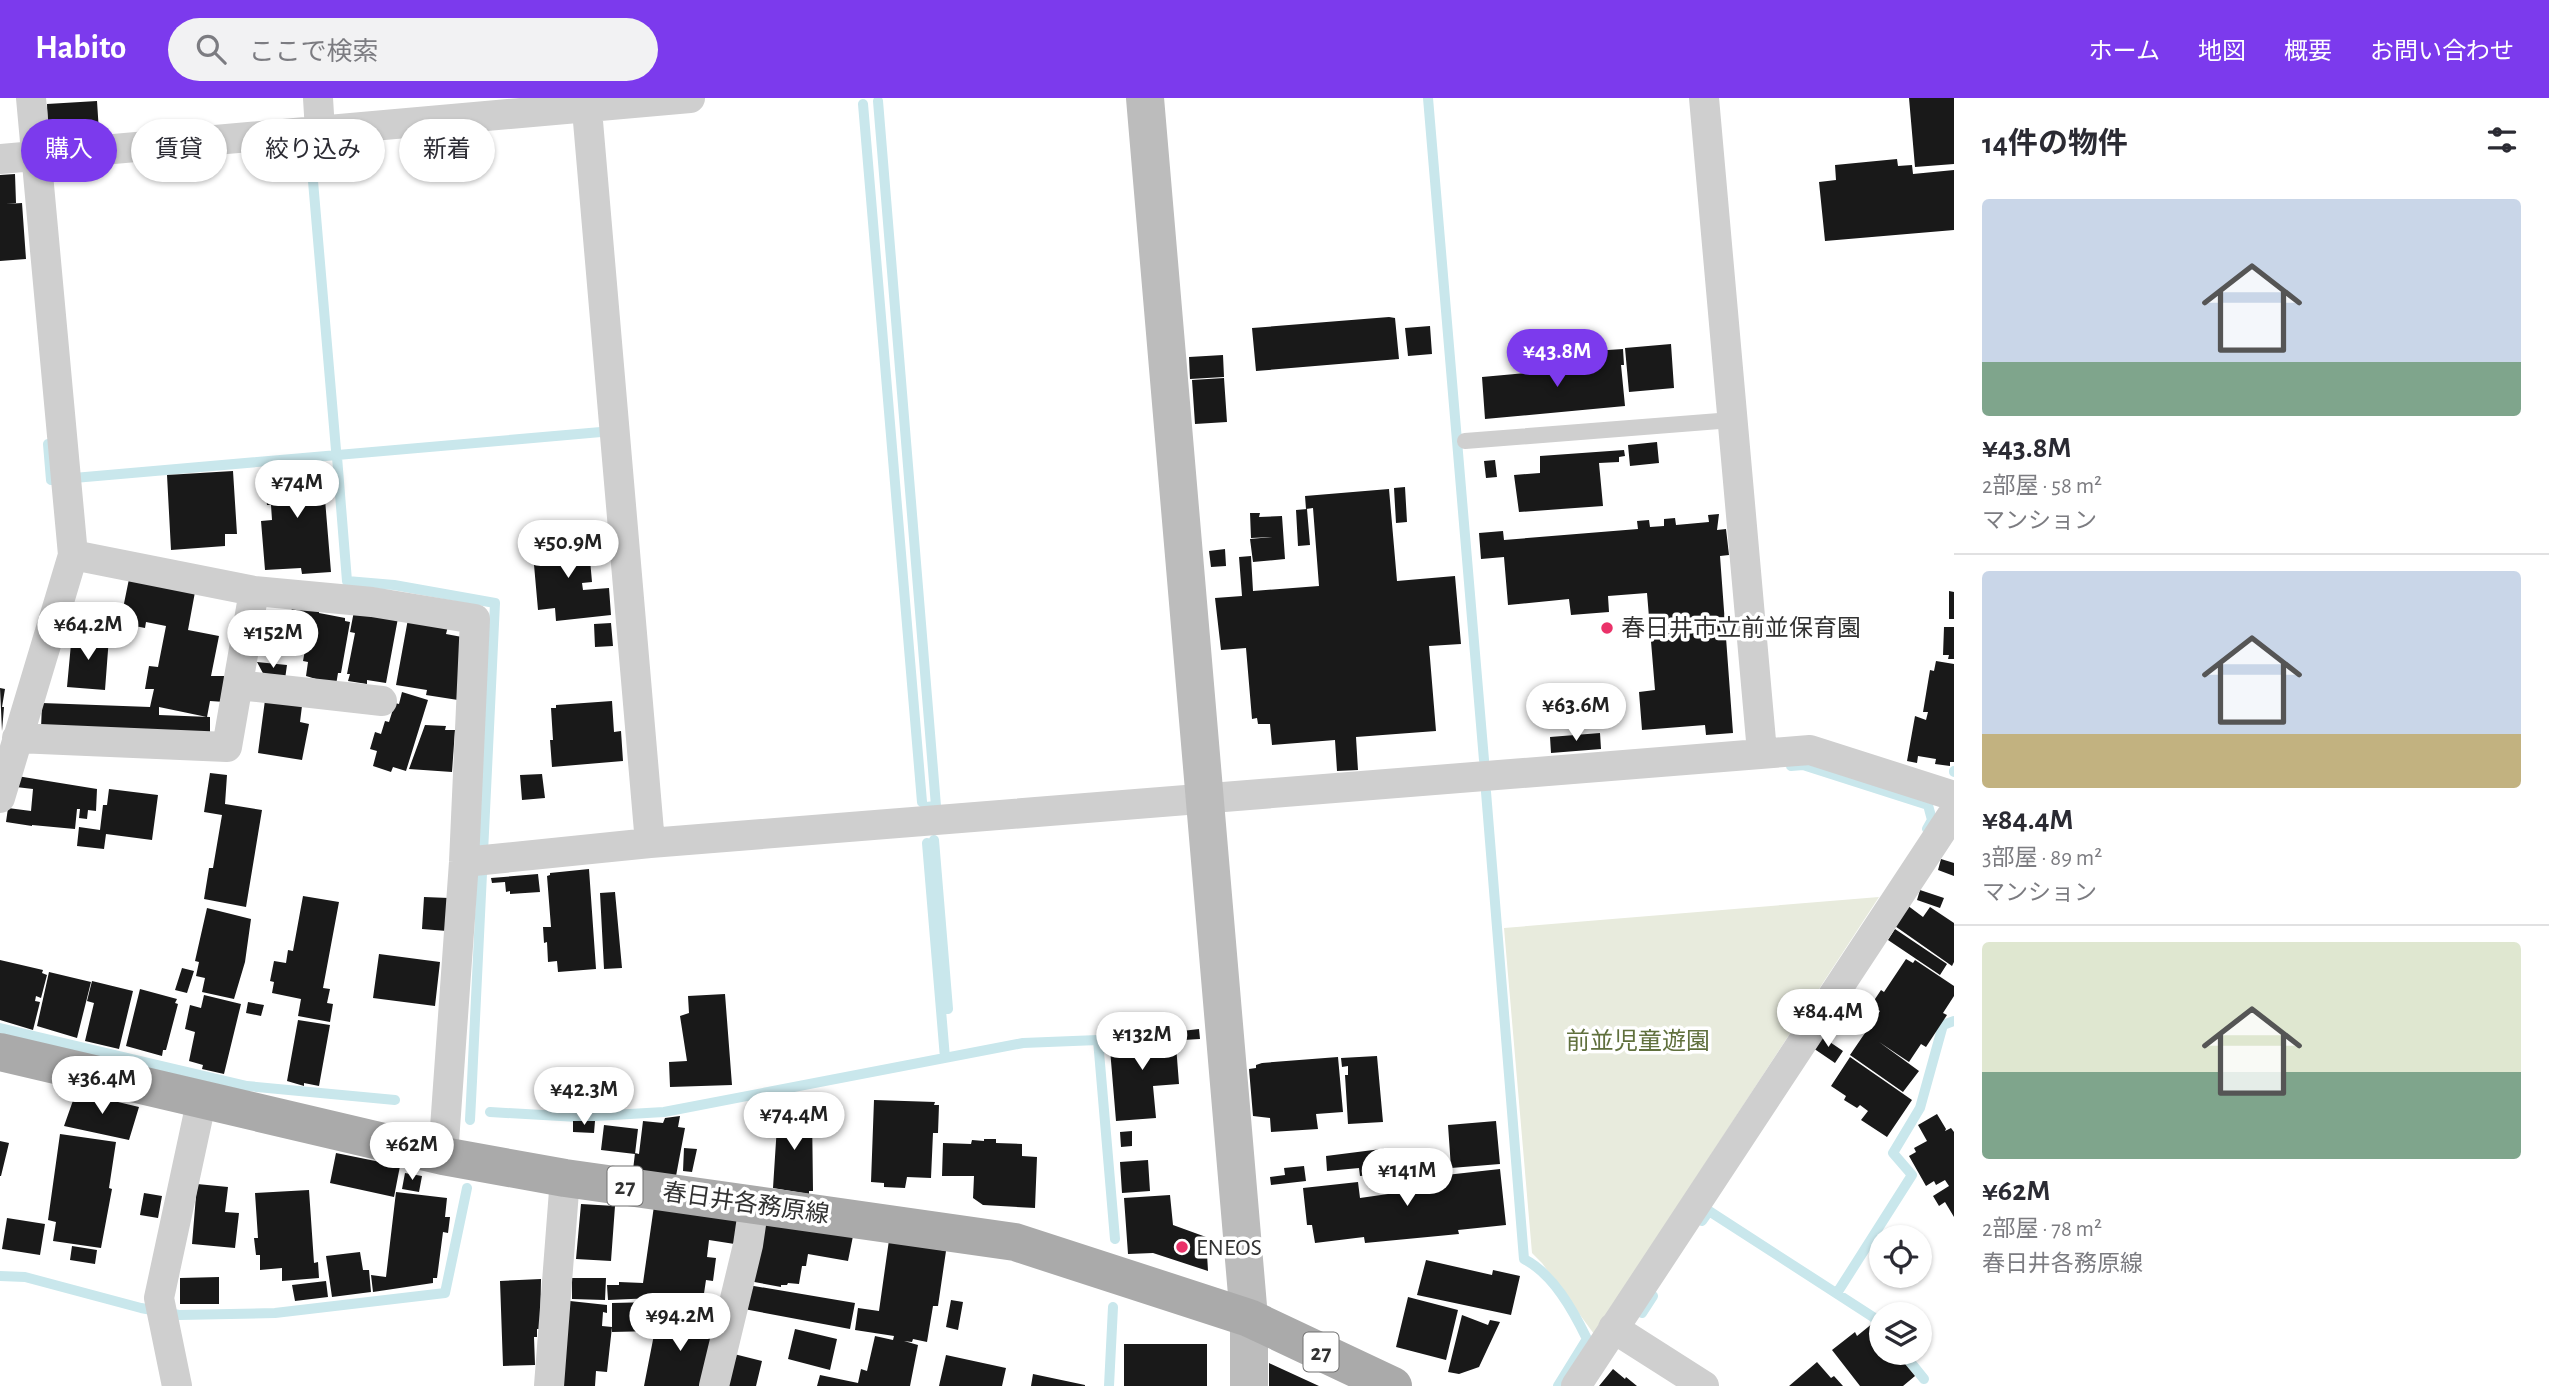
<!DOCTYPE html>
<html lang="ja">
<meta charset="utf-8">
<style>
body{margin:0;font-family:"Alegreya Sans","Noto Sans JP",sans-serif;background:#f2f2f3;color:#2b2b33;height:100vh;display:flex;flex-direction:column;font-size:26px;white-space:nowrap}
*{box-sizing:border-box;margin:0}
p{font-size:23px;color:#7c7c81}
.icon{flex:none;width:38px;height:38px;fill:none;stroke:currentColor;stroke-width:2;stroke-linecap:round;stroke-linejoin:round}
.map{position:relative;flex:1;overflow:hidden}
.panel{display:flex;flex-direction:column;background:#fff;width:595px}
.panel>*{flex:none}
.hud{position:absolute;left:21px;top:21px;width:665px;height:63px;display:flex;gap:14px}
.controls{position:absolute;left:1869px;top:1127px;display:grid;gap:14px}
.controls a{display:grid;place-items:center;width:63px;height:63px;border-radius:50%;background:#fff;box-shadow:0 2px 5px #0004;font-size:35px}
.price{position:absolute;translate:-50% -60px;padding:0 16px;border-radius:24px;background:#fff;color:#222;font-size:23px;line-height:46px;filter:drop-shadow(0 2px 4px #0008)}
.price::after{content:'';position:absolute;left:50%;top:42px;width:21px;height:16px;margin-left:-10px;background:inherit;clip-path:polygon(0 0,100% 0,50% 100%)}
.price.active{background:#7c3aed;color:#fff}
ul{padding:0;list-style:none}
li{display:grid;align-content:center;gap:14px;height:371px;padding:0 28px}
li+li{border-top:2px solid #e1e1e2}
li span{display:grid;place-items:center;height:217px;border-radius:7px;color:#555}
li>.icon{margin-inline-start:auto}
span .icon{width:126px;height:126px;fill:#fffc;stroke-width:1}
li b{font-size:30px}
h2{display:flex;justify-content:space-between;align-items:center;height:84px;padding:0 28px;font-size:30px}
.chip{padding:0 24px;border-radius:32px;background:#fff;box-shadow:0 2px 5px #0004;font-size:24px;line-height:63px}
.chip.active{background:#7c3aed;color:#fff}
header{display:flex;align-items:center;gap:42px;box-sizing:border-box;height:98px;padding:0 35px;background:#7c3aed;color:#fff}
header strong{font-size:33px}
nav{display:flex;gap:38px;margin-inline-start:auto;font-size:24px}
.search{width:490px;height:63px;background:#f2f2f3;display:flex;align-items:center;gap:18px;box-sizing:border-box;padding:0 24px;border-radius:38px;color:#7c7c81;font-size:26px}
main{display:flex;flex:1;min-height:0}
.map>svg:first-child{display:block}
.green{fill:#e8ebdd}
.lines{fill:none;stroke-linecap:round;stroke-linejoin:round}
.stream{stroke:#c9e7ec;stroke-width:10}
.building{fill:#191919}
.lane{stroke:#cfcfcf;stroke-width:16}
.street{stroke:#cfcfcf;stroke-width:30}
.secondary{stroke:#bcbcbc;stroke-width:38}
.primary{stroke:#aaa;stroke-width:38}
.poi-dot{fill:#ea3269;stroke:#fff;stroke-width:2.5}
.labels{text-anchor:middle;stroke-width:7;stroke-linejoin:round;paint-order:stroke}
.shield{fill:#fff;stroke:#707070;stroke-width:2}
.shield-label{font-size:23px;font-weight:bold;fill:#323232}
.poi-label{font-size:24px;fill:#323232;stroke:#fff;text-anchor:start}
.park-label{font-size:24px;fill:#60703d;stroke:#fff}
.street-label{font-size:24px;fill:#323232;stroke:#fff}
</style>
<header>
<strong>Habito</strong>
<div class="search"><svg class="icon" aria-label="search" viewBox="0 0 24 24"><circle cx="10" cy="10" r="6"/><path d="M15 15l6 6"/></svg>ここで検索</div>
<nav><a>ホーム</a><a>地図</a><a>概要</a><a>お問い合わせ</a></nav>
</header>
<main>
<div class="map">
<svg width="1954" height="1288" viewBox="0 0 1954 1288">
<rect width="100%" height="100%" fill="#fff"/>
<path class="green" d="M1879,799L1594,1236L1542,1165L1532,1155L1504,830Z"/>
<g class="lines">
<path class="stream" d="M1428,0L1484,662
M878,3L936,708L926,709
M863,6L922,704
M310,48L336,352
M48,346L51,382L601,334
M337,359L347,483L394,487L495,505C486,678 479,850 470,1022
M1791,668L1803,667L1928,707L1932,722L1927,731
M1954,674V673
M1486,694L1524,1161C1553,1176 1573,1212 1587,1241L1558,1288
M934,742L948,911
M927,745L945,960
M0,930L247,988L395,1002
M490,1014L578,1019L664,1014L1023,945L1098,942L1115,1141
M1702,1123L1709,1113L1873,1219L1881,1229
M0,1178L25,1179L141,1210L179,1217L275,1215L445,1195L467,1090
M1837,1195L1912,1077L1893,1055L1920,1010L1943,927L1954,923
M1642,1215L1653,1198
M1903,1255L1924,1281
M1109,1288L1113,1209"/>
</g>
<path class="building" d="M1909,0H1954V66L1915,69Z
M97,3L99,34L69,36V32L48,33L47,6Z
M1897,61L1898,68L1912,67L1913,76L1954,72V132L1825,143L1819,84L1836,82L1835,67Z
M15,76L16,105L6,106L22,105L26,161L0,163V77Z
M1389,219L1395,220L1399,261L1256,273L1252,230Z
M1430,228L1432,256L1408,258L1405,230Z
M1671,246L1674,290L1629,294L1625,250Z
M1623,251L1624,267H1621L1625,308L1485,321L1482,279L1595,269L1593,253Z
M1223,257L1224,279L1190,281L1189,259Z
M1224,280L1227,324L1195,326L1192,282Z
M1657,344L1659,365L1630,368L1628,347Z
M1624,352L1625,358L1619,359V364L1599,365L1603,408L1519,414L1514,377L1540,375V358Z
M1495,362L1497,379L1486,380L1484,363Z
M322,365L331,474L302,476L301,470L265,472L261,423L272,422L271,407H267L265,389L269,388L268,369Z
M233,373L237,436H225V448L171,452L167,377Z
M1405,389L1407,424L1396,425L1394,390Z
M1389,391L1397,483L1455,478L1461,546L1429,548L1436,633L1356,639L1358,672L1337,673L1335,642L1272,647L1270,626H1258L1257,620L1252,621L1246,550L1221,552L1215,500L1242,498L1239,459L1251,458L1253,493L1319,488L1313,410L1306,411L1305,398Z
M1307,411L1310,447L1298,448L1296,412Z
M1250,415H1260L1259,419L1282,418L1285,461L1253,464L1250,441L1272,439L1251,440Z
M1719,416L1717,432L1726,431L1729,457L1720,458L1733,635L1706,637L1705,627L1642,632L1639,594L1655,592L1647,495L1608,498L1609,514L1571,517L1569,501L1508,507L1504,459L1481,461L1479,435L1503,433L1504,442L1638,431L1637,423L1649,422L1650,429L1664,428V421L1675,420L1676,427L1709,424L1708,417Z
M588,439L592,484L582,485L583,492L609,490L611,517L556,523L555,510L538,512L532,444Z
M1225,451L1226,468L1211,469L1209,453Z
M129,481L195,494L188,532L219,538L211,578H226L225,604L210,603L207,619L159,609V617L210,619V639L41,631L42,605L150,609L154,591H145L149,568L158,569L166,528L146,524L145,530L120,525Z
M1949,493L1954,494V521H1949Z
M292,510L319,513V515L345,520V523L350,524L341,575H338L336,587L306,578L308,564L303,563L306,546L286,542Z
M354,513L398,520L386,585L367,582V586L348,583L350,576H347L355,535L350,534Z
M408,521L448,528L446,536L462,539L458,602L426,597L427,592L396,587Z
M611,525L613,548L595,549L594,526Z
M1944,529H1954V561H1948L1949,557H1943Z
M72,535L109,539L105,592L67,589Z
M1936,563L1954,566V664H1950V668L1935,666L1936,661L1918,658L1917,665L1907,663L1915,618L1926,622L1928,614H1923L1930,572L1934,573Z
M257,564L287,567L285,581L265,579Z
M0,590L5,591L2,609H4L2,633Z
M402,594L428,602L406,673L393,669L391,674L373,668L377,653L370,651L375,634L381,636L385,623L389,624L395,605L399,606Z
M265,602L302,608L300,624L309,626L302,662L258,655Z
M612,603L614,634L621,633L623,663L552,669L550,642H553L551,610H556V607Z
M425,627L446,628L445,632H455L452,674L409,671Z
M1600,635L1601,651L1551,655L1550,639Z
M210,675L227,677L225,706L262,712L246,809L204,801L209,770H213L222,717L204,714Z
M542,676L545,700L522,702L520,677Z
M17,678L97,691L96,713L88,712L87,721L79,720L80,711H77L75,731L32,727V728L6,724L8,710L31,713L33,691L16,689Z
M109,691L158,697L152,742L106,736L104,751L77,748L79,729L100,732L103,707H107Z
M1941,761L1954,765V778L1938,772Z
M589,771L596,871L558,874L557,863L548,864L547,844L544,845L543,829H551L547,778L550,777V775Z
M538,776L540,794L510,796V793L506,794L505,784L492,785L491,780Z
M1920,792L1944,800L1940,810L1917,802Z
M615,794L622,870L604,871L600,795Z
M303,798L339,804L323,890L330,891L327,905L333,906L330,924L298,918L301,901L272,895L274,884L270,883L274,863L286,865L288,852L293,853Z
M424,799L449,800L447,833L422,831Z
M1907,807L1923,819L1930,809L1954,825V864L1952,868L1892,826Z
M207,810L251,821L245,864L234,901L202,894L205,880L196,878L199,864L195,863Z
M1895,831L1947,866L1940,877L1888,842Z
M379,856L440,864L435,908L373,900Z
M1906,861L1913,865L1915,862L1954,888V898L1943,915L1947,917L1926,949L1921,946L1909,964L1879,944L1919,973L1903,994L1850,957L1880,913L1871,907L1881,892L1884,894Z
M0,862L43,872L42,875L47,877L41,900L36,898L35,903L40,904L33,932L0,922Z
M182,870L194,873L187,895L175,892Z
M49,874L91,884L77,940L37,928Z
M92,883L133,893L119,951L85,943L94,905L87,903Z
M140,891L177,901L175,905L178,906L166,952H163L162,958L126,948Z
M725,896L732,987L670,989L669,964L687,963L680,918L689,915L688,898Z
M204,897L241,906L224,976L202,971L203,967L189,963L195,934L185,931L190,907L201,910Z
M248,904L264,907L261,918L246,915Z
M298,922L330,927L319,988L304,985V988L287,983Z
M1199,931L1200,941L1183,942L1182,933Z
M1175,934L1179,986L1153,988L1156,1020L1116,1023L1109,939Z
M1821,938L1843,953L1835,965L1813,950Z
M1377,958L1383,1024L1348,1026L1345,977H1348V968L1342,969L1341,960Z
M1338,959L1343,1014L1316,1016L1318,1031L1271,1034L1270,1020L1253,1018L1249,971L1256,970V967L1262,965Z
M1850,959L1912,1002L1887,1039L1861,1022L1868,1013L1860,1007L1857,1010L1844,1002L1846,998L1831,988Z
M76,994L139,1009L129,1042L64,1028Z
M874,1002L935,1004L934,1007H939L938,1035H933L931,1080L907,1079L905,1090L884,1089V1085L871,1084Z
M778,1012L812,1013L813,1093H809V1096L773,1090Z
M1937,1016L1946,1031L1945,1033L1951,1030L1954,1034V1119L1945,1104L1939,1108L1933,1098L1949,1088L1945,1082L1936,1087L1934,1083L1926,1088L1909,1058L1916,1054L1914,1050L1927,1043L1918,1027Z
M680,1018L678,1029L685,1030L676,1078L633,1072L635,1055L639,1056L643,1023L663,1025L665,1020Z
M573,1023H595L594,1035L573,1034Z
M1496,1023L1500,1066L1451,1070L1448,1027Z
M604,1027L638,1031L635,1056L601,1052Z
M1132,1033V1048L1121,1049L1120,1034Z
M60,1036L116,1044L109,1090L112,1091L101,1150L53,1143L56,1124L48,1122Z
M984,1041H996V1045L1022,1046V1058L1037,1059L1035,1110L983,1107L973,1100L974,1078H942L943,1045L971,1046L972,1042L984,1043Z
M0,1043L9,1045L1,1078H0Z
M684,1050L697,1051L692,1074L683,1073Z
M1389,1050L1391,1075L1360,1078L1359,1070L1327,1073L1326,1058Z
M336,1055L400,1068L394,1099L330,1085Z
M1148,1062L1150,1093L1122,1095L1120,1064Z
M1304,1068L1306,1083L1271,1087L1270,1079L1285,1077L1284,1070Z
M1500,1071L1506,1127L1458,1132L1459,1136L1365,1145L1364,1139L1315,1145L1312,1127H1307L1303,1090L1358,1084L1360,1100L1388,1096L1386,1081L1419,1078V1080Z
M405,1075L422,1078L419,1094L402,1091Z
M197,1086L228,1089L225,1114L239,1115L235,1150L192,1146Z
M309,1092L314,1165L318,1164L319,1180L282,1183V1170L260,1172V1157H256L254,1140H258L255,1095Z
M396,1094L447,1100L445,1119H450L448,1135L443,1134L437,1180H433V1185L373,1194L371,1177L386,1179Z
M144,1095L162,1098L158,1120L140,1117Z
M1170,1097L1173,1127L1206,1139L1208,1173L1153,1155L1128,1156L1124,1100Z
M581,1106L615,1108L611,1163L576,1161Z
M654,1108L744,1123L741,1147L709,1142L707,1159L716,1160L713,1183L706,1182L703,1202L674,1200V1203L654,1200L608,1202L607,1187H619V1184L643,1185Z
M7,1120L45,1126L40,1157L2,1151Z
M759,1121L853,1138L848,1163L808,1156L806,1168H802L799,1186L788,1185L787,1187H781V1189L749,1183Z
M889,1142L946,1153L938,1208H933L927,1244L913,1241L912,1244L904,1243L918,1247L910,1288H817L820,1277L858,1285L861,1271L867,1273L875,1238L893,1242L894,1238L855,1232L858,1210L879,1213Z
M72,1148L97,1152L95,1166L70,1162Z
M360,1154L363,1172H369L371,1194L332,1199L326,1158Z
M1426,1162L1492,1177L1493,1172L1520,1178L1511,1217L1417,1197Z
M219,1179V1206H180V1180Z
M572,1180H606L605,1202L572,1201Z
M541,1181L540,1231H537V1239H534L535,1267L503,1268L500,1183Z
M326,1183L328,1199L295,1203L292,1187Z
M748,1187L855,1205L850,1231L744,1211Z
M1408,1199L1458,1212L1446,1262L1396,1249Z
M951,1202L963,1204L958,1232L946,1229Z
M570,1203L607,1207V1215L603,1214L602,1228L612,1229L607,1274L596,1273L595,1288H561Z
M654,1204V1233L612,1234V1205Z
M658,1216L716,1227L704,1288H644Z
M1462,1217L1488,1227L1490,1222L1500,1224L1479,1269L1459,1276L1448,1274Z
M1873,1225L1881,1236V1255H1896L1915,1278L1903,1288H1860L1832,1252L1855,1234L1857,1238Z
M795,1231L837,1241L830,1272L788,1261Z
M1124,1246H1207V1288H1124Z
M730,1255L762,1263L756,1288H723Z
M946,1257L1006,1270L1002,1288H939Z
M1817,1264L1831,1280L1834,1278L1843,1288H1789Z
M1269,1265L1319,1288H1269Z
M1613,1271L1625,1281L1626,1279L1637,1288H1599Z
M1033,1276L1085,1287V1288H1031Z"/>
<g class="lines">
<path class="lane" d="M1465,343L1732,322"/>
<path class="street" d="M318,0L320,33
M586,0L650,745
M1704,0L1762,654
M0,61L690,0
M73,457L254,493L372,504L475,521L464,764L443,1058
M238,587L382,603
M17,640L227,649L254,493
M0,700L73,457L31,0
M464,764L650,745L1810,652L1954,698
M1613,1230L1704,1288
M177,1288L159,1200L202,1000
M549,1288L565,1080
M714,1288L748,1147L754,1106
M1576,1288L1954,714"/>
<path class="secondary" d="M1145,0L1249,1220V1288"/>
<path class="primary" d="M0,954L443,1058L565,1080L1015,1144L1249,1220L1393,1288"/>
</g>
<g class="poi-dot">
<circle cx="1607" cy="530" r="7"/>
<circle cx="1182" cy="1149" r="7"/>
</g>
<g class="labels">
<g class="shield">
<rect x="607.5" y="1068.5" width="35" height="39" rx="5"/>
<rect x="1303.5" y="1234.5" width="35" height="39" rx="5"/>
</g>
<g class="shield-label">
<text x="625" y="1096">27</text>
<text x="1321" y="1262">27</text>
</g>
<g class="poi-label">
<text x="1621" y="538">春日井市立前並保育園</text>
<text x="1196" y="1157">ENEOS</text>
</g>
<g class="park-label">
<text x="1638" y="951">前並児童遊園</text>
</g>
<g class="street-label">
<text transform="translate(746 1105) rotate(8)" y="8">春日井各務原線</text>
</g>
</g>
</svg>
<div class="controls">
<a><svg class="icon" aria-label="locate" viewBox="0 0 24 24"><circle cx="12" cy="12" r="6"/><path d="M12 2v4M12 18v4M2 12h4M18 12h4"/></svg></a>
<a><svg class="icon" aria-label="layers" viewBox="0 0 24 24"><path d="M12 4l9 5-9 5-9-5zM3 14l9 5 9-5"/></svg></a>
</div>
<b class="price active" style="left:1557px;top:291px">¥43.8M</b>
<b class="price" style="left:297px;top:422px">¥74M</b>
<b class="price" style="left:568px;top:482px">¥50.9M</b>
<b class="price" style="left:88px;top:564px">¥64.2M</b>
<b class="price" style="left:273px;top:572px">¥152M</b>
<b class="price" style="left:1576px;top:645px">¥63.6M</b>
<b class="price" style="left:1828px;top:951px">¥84.4M</b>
<b class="price" style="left:1142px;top:974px">¥132M</b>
<b class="price" style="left:102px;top:1018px">¥36.4M</b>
<b class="price" style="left:584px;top:1029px">¥42.3M</b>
<b class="price" style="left:794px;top:1054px">¥74.4M</b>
<b class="price" style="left:412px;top:1084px">¥62M</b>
<b class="price" style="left:1407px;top:1110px">¥141M</b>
<b class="price" style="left:680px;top:1255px">¥94.2M</b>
<div class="hud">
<a class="chip active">購入</a>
<a class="chip">賃貸</a>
<a class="chip">絞り込み</a>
<a class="chip">新着</a>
</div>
</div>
<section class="panel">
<h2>14件の物件<svg class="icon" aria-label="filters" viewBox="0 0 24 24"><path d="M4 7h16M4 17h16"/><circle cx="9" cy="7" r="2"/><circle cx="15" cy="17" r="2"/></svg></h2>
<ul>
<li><span style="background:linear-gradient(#c9d6e8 75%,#7fa58c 0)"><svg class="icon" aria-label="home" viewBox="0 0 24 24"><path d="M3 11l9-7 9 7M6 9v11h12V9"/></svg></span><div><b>¥43.8M</b><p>2部屋 · 58 m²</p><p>マンション</p></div></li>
<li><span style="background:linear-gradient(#c9d6e8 75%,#c2b280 0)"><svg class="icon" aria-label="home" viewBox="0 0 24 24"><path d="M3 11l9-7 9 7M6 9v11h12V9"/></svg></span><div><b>¥84.4M</b><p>3部屋 · 89 m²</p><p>マンション</p></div></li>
<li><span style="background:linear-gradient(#dfe7d0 60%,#7fa58c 0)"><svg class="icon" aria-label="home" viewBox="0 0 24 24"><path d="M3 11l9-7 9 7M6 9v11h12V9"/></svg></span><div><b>¥62M</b><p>2部屋 · 78 m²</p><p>春日井各務原線</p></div></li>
</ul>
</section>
</main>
